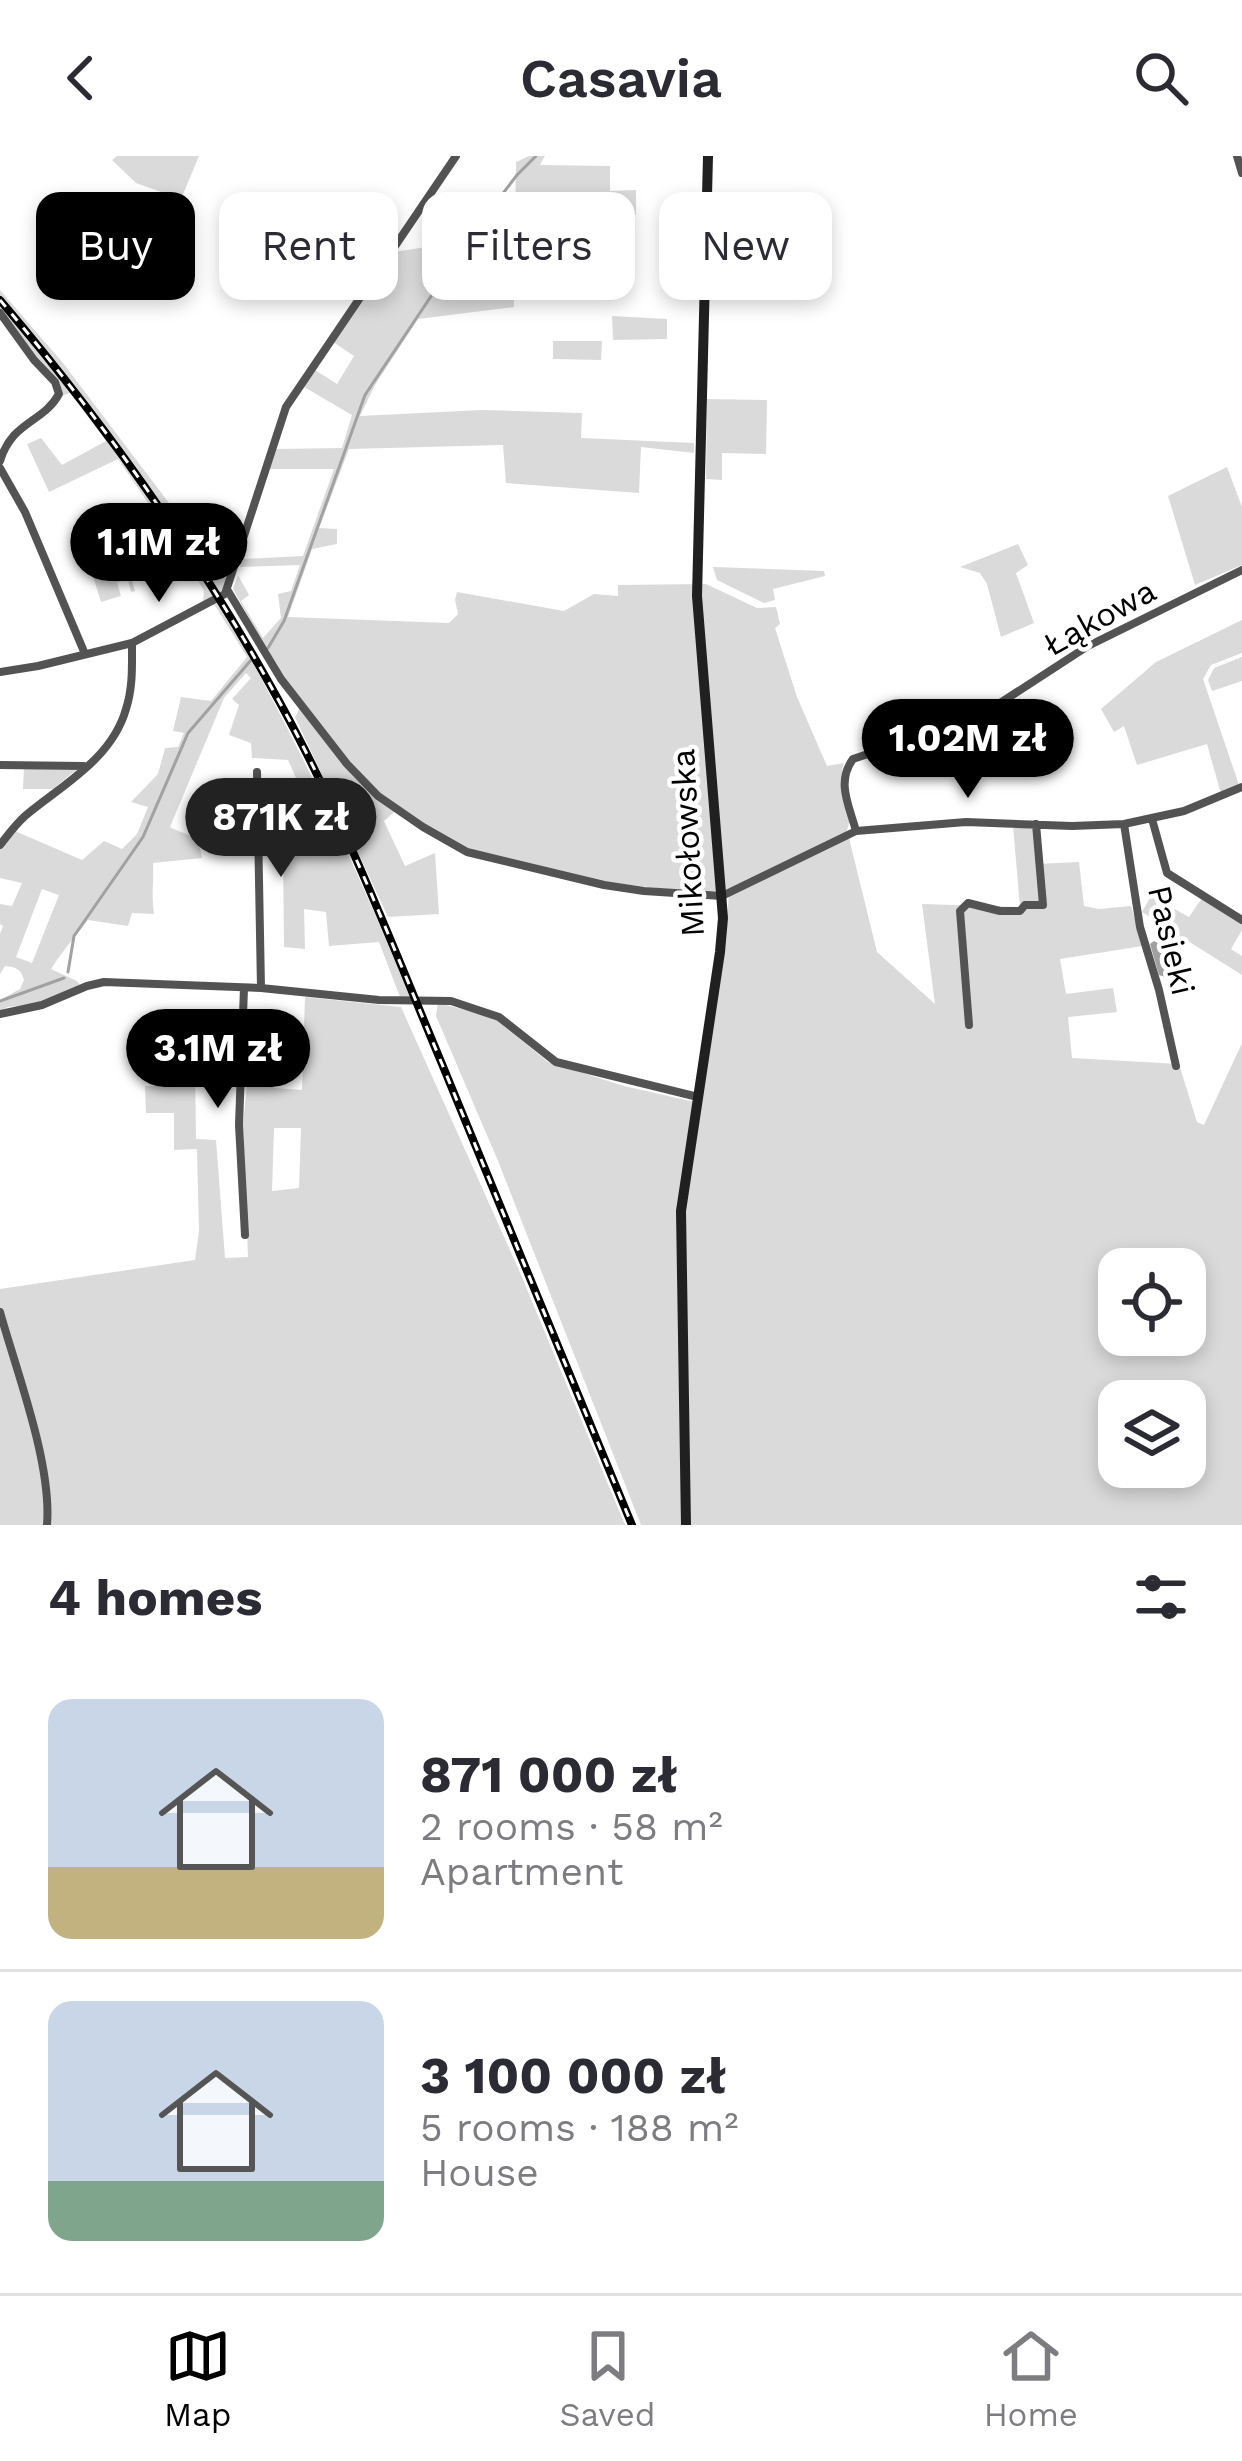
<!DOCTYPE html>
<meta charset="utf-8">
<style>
body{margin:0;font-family:"Work Sans",sans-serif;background:#f7f7f7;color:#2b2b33;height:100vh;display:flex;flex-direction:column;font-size:45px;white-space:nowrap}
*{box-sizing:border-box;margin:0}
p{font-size:39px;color:#7c7c81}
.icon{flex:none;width:66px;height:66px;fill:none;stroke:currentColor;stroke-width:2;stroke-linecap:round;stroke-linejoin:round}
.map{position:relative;height:1369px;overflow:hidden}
.drawer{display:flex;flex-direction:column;background:#fff;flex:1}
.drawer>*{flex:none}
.top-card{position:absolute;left:36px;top:36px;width:1170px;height:108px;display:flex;gap:24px}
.controls{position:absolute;left:1098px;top:1092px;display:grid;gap:24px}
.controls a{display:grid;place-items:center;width:108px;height:108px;border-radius:24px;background:#fff;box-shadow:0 6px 18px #0003;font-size:60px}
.price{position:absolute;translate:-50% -102px;padding:0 27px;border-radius:42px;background:#000;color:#fff;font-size:39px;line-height:78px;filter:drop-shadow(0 3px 6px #0008)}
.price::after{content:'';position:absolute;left:50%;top:72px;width:36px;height:27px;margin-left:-18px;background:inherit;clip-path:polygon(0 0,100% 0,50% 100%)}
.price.selected{background:#222;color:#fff}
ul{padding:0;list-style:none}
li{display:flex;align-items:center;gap:36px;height:300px;padding:0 48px}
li+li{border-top:3px solid #e1e1e2}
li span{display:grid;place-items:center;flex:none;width:336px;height:240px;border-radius:24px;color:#555}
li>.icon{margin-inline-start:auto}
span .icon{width:144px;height:144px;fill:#fffc;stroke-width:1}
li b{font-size:51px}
h2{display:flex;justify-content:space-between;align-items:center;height:144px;padding:0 48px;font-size:51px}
.tag{padding:0 42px;border-radius:24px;background:#fff;box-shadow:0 6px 18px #0003;font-size:42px;line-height:108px}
.tag.selected{background:#000;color:#fff}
header{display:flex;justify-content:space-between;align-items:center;height:156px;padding:0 48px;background:#fff;font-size:54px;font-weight:600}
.dock{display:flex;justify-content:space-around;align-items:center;height:168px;border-top:3px solid #e1e1e2;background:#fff;font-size:33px;color:#7c7c81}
.dock a{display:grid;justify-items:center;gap:6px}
.dock .selected{color:#000}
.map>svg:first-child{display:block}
.green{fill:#dadada;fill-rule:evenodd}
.water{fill:#a1a1a1}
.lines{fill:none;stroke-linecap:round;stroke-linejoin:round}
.stream{stroke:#a1a1a1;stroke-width:3}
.street{stroke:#535353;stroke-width:8}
.secondary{stroke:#202020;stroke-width:10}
.rail-casing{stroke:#000;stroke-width:8}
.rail{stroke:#fff;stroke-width:3;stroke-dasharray:9;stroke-linecap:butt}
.labels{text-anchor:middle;stroke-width:9;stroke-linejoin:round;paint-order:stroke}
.street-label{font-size:33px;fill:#000;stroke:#fff}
</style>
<header><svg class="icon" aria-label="back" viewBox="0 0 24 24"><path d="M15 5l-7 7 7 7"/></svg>Casavia<svg class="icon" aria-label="search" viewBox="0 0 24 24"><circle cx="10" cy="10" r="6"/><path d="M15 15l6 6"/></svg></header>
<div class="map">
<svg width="1242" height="1369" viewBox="0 0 1242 1369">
<rect width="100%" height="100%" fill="#fff"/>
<path class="green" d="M117,0H199L181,43L136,27L112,4Z
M529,0H545L540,9L610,10V35L636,34V59L611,60L612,74L515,71L516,6Z
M515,77L514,151L418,163L375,229L360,260L482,254L582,257L581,282L694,287V297L641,291L639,337L506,327L503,289L349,293L319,372L337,373V388L312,393L288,461L449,467L458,458L455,444L457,436L564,455L594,438L618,440V429L706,428L757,452L776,451L780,468L775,472L797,541L827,610L844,607C835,634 856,653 847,674L877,796L935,848L922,748L1020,751L1013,670H1033L1037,708L1079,706L1084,750L1099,753L1131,750L1143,790L1060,803L1066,838L1113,832L1117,856L1068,861L1072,902L1179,908L1197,966L1204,969L1242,887V1369H641L498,1005L436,860L438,847L493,861L548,906L624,930L699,947L726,787L729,734L699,737L606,726L479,698L455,689L399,652L384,665L405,710L435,697L439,758L388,761L295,561L302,548L283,522L233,433L238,419L249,439L241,445L263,482L281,462L278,438L291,435L300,409L240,411L243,403L303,400L334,313H268L275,293L342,292L352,259L304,231L315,214L337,228L354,200L333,186L394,96ZM1119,1113H1185V1179H1119ZM1119,1245H1185V1311H1119Z
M0,134L63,207L228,425L220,438C153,333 80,235 0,139Z
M0,148C77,242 152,337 215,442L146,476L203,445L204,435L179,392L118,303L49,336L27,288L41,282L62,309L106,285L70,237L61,240L60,229L31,197L0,155Z
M612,160L667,163V183L613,184Z
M553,185H602L601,204L553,203Z
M707,243L767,244L766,298L722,297V324L706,323Z
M1227,311L1242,351V409L1195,429L1168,340Z
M113,355L135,435L131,436L128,424L117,426L121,440L101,446L79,375Z
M1018,388L1028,409L1016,417L1034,467L1001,481L987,428L980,417L960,411Z
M713,411L824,415L825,420L773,433L775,444L764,447L717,424Z
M219,446C293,576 353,702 410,841H400L379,786L329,790L326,756L304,753L305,793L284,791L283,700L308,699L300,631L288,604L252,602L251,587L229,579L239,549L232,543L251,522L246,517L224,542L170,671C189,681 199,677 202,702L153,707C154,725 151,738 154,758L132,757L128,770L88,764C75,781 63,794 51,813L77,825L80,829L37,848L8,851L0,855V844L20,833L24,824C21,813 16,811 5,810L0,818V778L3,770L0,768V748L12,750L22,727L0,722V694L15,675L82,704L104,685L122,693L137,678L148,651L131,646L158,618L165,592L178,591L184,577L173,575L181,541L211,545L247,501L214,448ZM42,733L59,739L32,807L16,801Z
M1242,464V497L1211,509L1203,523L1239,629L1221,638L1207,588L1137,609L1124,570L1114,576L1101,553L1156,506Z
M1242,501V525L1212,535L1208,524L1214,512Z
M971,567L977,587L915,594L913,587Z
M24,611L74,612L76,614L53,633H23Z
M1151,740L1189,761L1202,742L1242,768V774L1231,793L1242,800V819L1142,756Z
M305,841L401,851L519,1114L625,1369H0V1133L195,1104L199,1075L197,993L174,994V957H146L145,930H174V910L195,912L196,983L216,984L225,1102L248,1101L243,969L251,887L274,889V932L302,934ZM274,972H301L299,1032L272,1035Z"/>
<path class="water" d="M1154,785L1179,798L1186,810L1185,815L1168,822L1159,819L1150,788Z"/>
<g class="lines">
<path class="stream" d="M268,492L284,465L365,239L478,70L517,19L536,0
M68,816L74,780L143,681L188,577L252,503
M0,845L64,822"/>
<path class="street" d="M1237,0L1242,17
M0,157L34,204L55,226L59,238C43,267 12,265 0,305
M0,312L25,356L85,498
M228,435L281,523L347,608L378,640L423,671L467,696L604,729L644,735L722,740L856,675L966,666L1072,670L1124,668L1184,655L1242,631
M0,516L38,510L132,487L225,438L286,251L456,0
M0,609L84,610
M257,616L261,832
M1152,663L1167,717L1242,764
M1124,668L1140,771L1159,834L1176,910
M856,675C849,649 836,626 853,603L980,560L1088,490L1242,414
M0,689C8,679 15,669 25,660C62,629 112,603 126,553C133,532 132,509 132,487
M244,832L239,969L245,1079
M0,858L42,849L87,830L104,826L261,832L379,844L451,845L499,861L556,906L698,941
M969,869L960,755L968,747L1000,755H1020L1025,749H1043L1036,668
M0,1156C17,1217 52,1308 47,1369"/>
<path class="secondary" d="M686,1369L681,1055L720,796L723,762L697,440L708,0"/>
<defs>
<path id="rail" d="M0,144C106,269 200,401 279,545C343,661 391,786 442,908C505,1062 568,1215 632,1369"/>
</defs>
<use href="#rail" class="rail-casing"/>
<use href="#rail" class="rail"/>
</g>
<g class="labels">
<g class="street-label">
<text transform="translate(1099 461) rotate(-29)" y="12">Łąkowa</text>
<text transform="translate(687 687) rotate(-93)" y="12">Mikołowska</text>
<text transform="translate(1172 784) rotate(77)" y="12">Pasieki</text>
</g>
</g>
</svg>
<div class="controls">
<a><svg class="icon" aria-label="locate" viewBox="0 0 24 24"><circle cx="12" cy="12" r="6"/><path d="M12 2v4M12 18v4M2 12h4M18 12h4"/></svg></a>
<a><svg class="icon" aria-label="layers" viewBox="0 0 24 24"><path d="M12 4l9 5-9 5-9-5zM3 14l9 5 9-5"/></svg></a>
</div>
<b class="price" style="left:159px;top:449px">1.1M zł</b>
<b class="price" style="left:968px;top:645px">1.02M zł</b>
<b class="price selected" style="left:281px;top:724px">871K zł</b>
<b class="price" style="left:218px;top:955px">3.1M zł</b>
<div class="top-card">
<a class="tag selected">Buy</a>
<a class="tag">Rent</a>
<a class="tag">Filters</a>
<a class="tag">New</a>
</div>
</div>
<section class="drawer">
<h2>4 homes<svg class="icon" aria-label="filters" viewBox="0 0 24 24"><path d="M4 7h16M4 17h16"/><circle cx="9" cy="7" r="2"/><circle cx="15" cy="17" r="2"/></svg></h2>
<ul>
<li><span style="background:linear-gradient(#c9d6e8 70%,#c2b280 0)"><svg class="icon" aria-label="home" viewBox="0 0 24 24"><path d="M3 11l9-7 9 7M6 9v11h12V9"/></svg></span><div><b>871 000 zł</b><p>2 rooms · 58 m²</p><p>Apartment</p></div></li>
<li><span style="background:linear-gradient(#c9d6e8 75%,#7fa58c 0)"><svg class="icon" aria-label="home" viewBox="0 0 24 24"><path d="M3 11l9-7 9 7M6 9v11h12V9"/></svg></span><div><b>3 100 000 zł</b><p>5 rooms · 188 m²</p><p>House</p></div></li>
</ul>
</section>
<nav class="dock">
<a class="selected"><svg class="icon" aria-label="map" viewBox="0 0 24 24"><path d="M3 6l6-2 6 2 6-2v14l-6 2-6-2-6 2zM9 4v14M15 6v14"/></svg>Map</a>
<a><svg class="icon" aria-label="saved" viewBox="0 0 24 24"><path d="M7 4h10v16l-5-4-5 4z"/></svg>Saved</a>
<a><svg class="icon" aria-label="home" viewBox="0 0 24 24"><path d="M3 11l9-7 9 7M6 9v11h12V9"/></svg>Home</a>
</nav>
